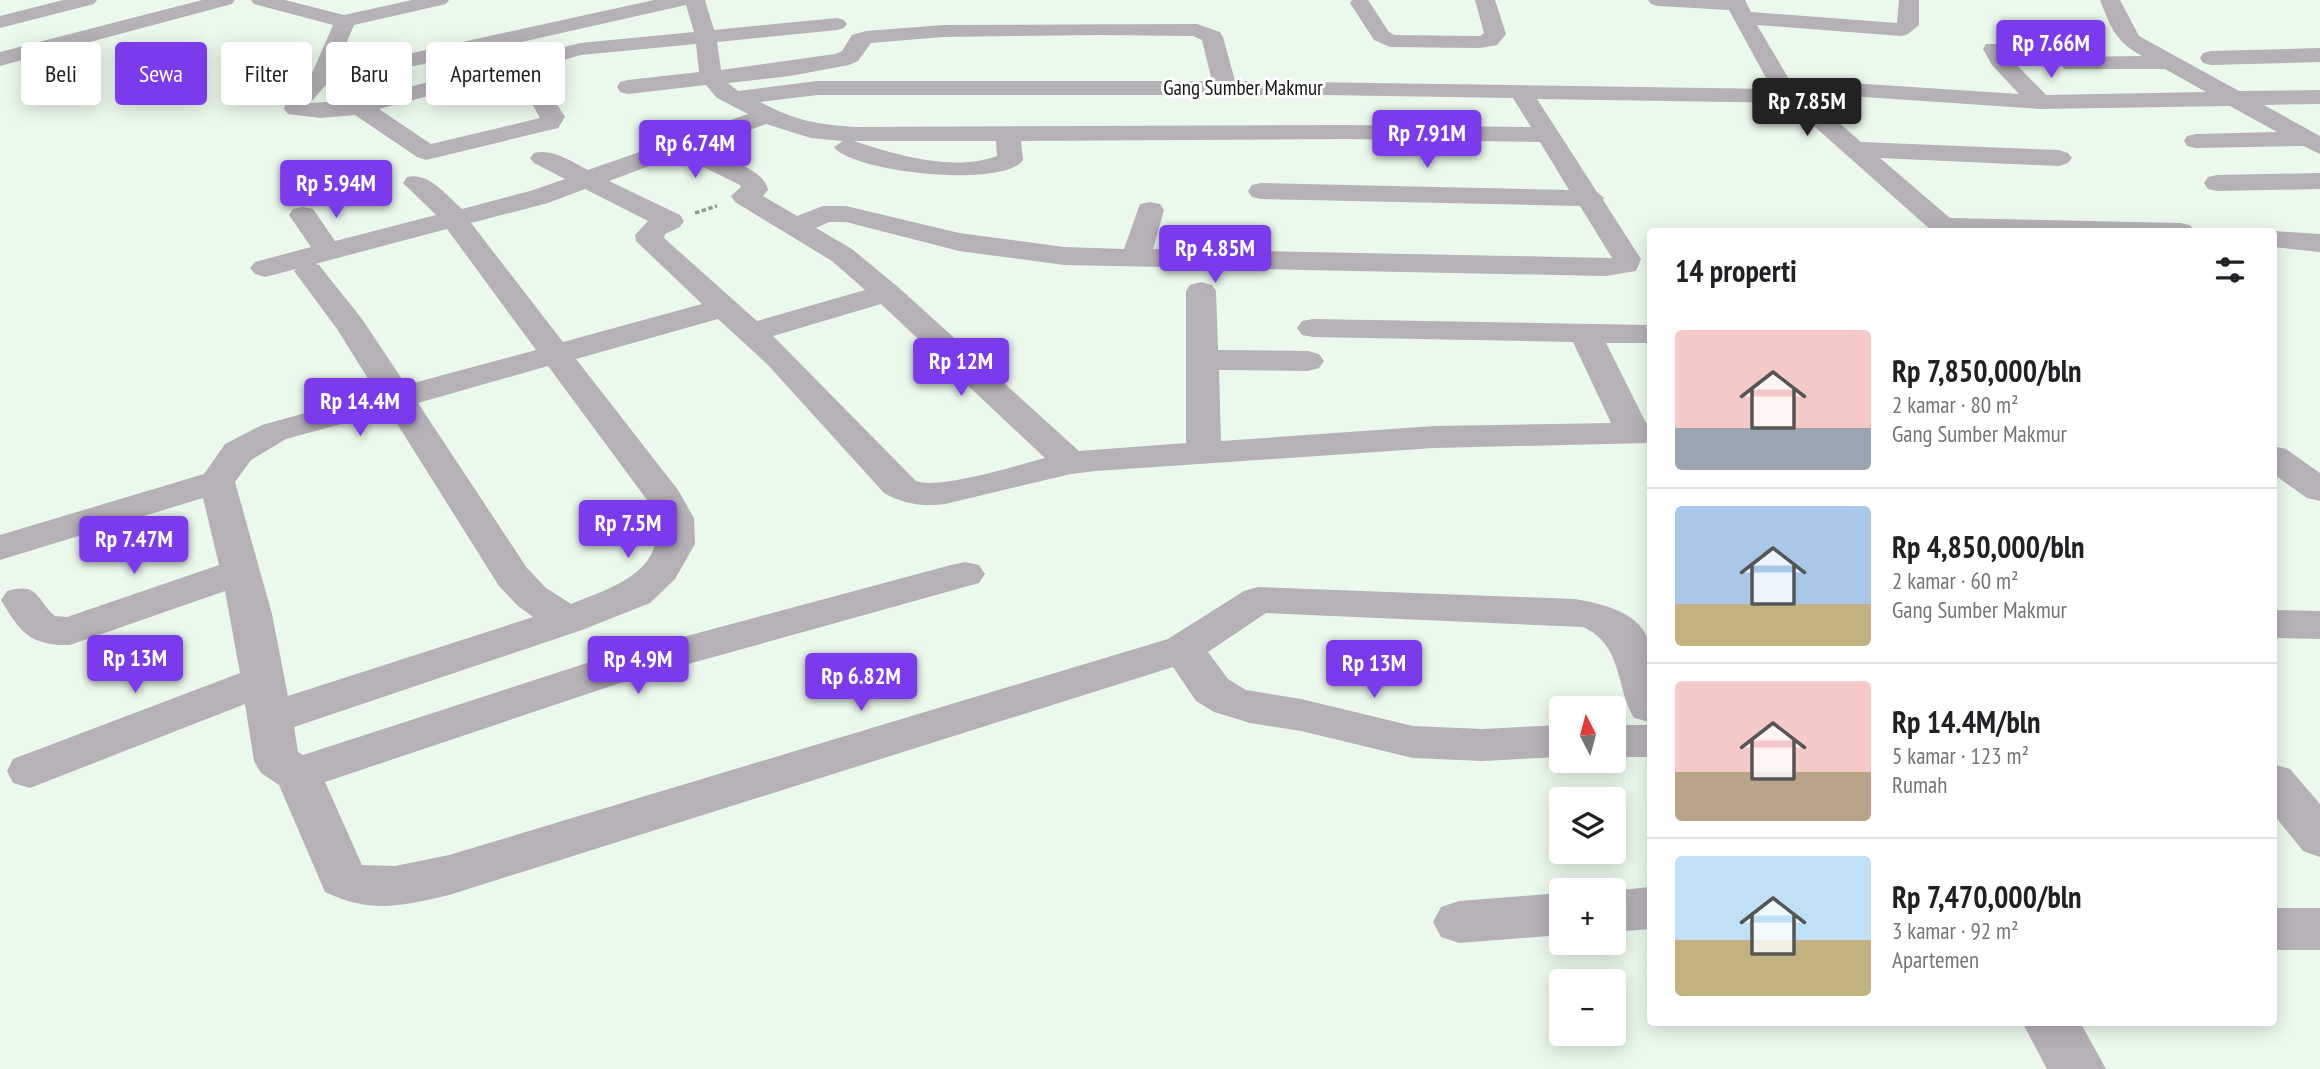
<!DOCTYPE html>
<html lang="id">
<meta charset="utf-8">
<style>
body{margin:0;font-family:"PT Sans Narrow",sans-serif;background:#f6f6f6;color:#202124;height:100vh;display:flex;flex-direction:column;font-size:26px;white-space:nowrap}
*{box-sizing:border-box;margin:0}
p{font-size:23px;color:#757577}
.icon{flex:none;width:38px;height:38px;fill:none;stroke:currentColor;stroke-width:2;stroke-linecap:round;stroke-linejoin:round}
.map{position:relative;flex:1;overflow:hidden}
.details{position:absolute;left:1647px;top:228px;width:630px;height:798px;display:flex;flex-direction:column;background:#fff;border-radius:7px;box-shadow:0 4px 18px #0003}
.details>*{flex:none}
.top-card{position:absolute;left:21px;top:42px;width:665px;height:63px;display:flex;gap:14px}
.needle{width:46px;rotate:354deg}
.fabs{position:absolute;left:1549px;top:696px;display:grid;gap:14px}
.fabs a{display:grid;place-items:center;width:77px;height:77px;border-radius:7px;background:#fff;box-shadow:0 4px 18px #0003;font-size:35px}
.price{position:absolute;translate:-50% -60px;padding:0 16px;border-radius:7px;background:#7c3aed;color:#fff;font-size:23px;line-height:46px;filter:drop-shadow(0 2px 4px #0008)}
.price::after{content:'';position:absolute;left:50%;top:42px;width:21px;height:16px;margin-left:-10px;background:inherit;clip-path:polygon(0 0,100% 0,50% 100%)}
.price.on{background:#222;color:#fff}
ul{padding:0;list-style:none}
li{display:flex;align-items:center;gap:21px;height:175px;padding:0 28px}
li+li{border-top:2px solid #e0e0e0}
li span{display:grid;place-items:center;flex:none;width:196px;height:140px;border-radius:7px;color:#555}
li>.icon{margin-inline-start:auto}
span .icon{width:84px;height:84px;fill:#fffc;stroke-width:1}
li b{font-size:30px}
h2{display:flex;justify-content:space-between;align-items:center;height:84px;padding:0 28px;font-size:30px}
.tag{padding:0 24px;border-radius:7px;background:#fff;box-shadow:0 4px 18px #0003;font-size:24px;line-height:63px}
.tag.on{background:#7c3aed;color:#fff}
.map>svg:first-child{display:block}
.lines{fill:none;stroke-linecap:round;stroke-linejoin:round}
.path{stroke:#8f9990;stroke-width:3.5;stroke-dasharray:4.5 2.5;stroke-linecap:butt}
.minor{fill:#b6b1b7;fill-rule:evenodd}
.labels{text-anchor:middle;stroke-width:6;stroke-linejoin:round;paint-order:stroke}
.far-street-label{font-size:21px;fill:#151915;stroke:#fff}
</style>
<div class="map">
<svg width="2320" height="1069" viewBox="0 0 2320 1069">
<rect width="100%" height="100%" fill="#ebf9ec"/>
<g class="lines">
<path class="path" d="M695,213L717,206"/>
<path class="minor" d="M63,0H97L94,4L0,28V16Z
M202,0H235L232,4L0,66V52Z
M251,0H285L344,15L412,0H449L446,4L354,25L335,70L654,0H705L714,30L837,18L844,20L847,24L844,28L837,30L717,42L721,70L835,54L842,51L852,35L866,31L943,25L1197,24L1220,32L1223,37L1235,81L1772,89L1729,10L1658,6L1651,4L1648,0H1745L1751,12L1897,23L1899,0H1919V25L1908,34L1901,36L1757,25L1789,79L2019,94L1992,65L1983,49L1986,44H2002L2009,57L2046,95L2206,92L2165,69H2064L2061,64L2064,59L2072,57L2142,56C2115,41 2111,28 2100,0H2120L2139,36L2239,91L2320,90V104L2264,105L2320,136V154L2303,146L2196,148L2187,146L2184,141L2187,136L2196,134L2277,132L2230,106L2040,109L1805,93L1861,142L2059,150L2068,153L2072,158L2068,163L2059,166L1880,158L1950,218L2180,223L2190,225L2194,231H1932L1788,103L1537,99L1597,192L1604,198L1603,200L1641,259L1636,271L1606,276L1064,265L959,251L846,222H829L816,228L852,249L898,287L1079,451L1186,443V291L1190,285L1201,282L1212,285L1216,291L1218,350L1308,351L1319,354L1324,361L1319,368L1308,371L1219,370L1221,441L1434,426L1611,423L1573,342L1313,337L1302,335L1297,328L1302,321L1313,319L1650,325V343H1606L1646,423H1650V443L1434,448L1096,471L1071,474L945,504C924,507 903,504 884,493L768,365L718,319L576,359L678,490L694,518L695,544L675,579L650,603L582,630L294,727L298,752L303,755L590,662L951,565L965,562L979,565L985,574L979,583L620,683L325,782L362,865L395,866L449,855L1168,639L1244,591L1258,587L1575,599C1603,604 1642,612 1650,645C1655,663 1650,703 1650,722L1634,718C1615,685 1623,645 1583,627L1266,613L1208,652L1228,679L1246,690L1301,699L1413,726L1482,729L1561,725V757L1482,761L1413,758L1301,731L1250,723L1214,712L1196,701L1173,667L449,895C401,906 372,914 325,892L279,785L261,773L254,761L245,704L30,788L13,783L7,771L13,759L240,673L225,591L70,645C30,646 20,632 1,600L7,591C39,582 35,598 55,616L67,617L219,565L203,498L0,560V535L204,474L225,444L262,425L377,393L337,329L294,271L296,269L265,277L255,274L250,268L255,262L311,247L289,215L293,209L303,207L313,209L335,241L436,215L403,183L407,177C429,172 446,195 462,209L530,191L565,179L534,163L530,158L534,153C553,148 572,162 588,170L748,114L717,98L706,85L628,94L620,92L617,87L620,82L628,80L699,72L696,44L581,55L535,68L565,117L558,128L426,160L417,157L355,115L320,118L288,114L284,109L285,105L313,71L333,25L254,4ZM686,5L694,32L580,43L359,100L310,103L325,86ZM1099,35L1193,36L1202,40L1212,81H817L738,91L728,83L790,76L849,65L858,61L871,43L943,37ZM515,73L540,118L431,144L379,109ZM817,95H1324L1513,98L1531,127L1344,125L855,127C814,124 797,121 760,102ZM766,124L811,138L843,141L834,147C852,172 1003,189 1023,160L1021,141L1344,139L1540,142L1569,190L1261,183L1252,185L1248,191L1252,197L1261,199L1580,206L1612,258L1153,249L1164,210L1160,204L1150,202L1140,204L1124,249L1064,247L959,233L846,206H823L797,216L763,196L768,190C765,169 720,156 702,147ZM854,141H996L997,156C954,172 896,155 854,141ZM679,155L740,185L741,187L731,196L735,202L832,261L865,290L757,321L664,238L665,234L680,227L684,221L680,215L609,181ZM585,189L648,221L635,235L636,241L702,304L563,342L471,223L548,203ZM447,229L536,350L406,385L362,319L319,265L315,264ZM881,304L1045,458C1019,465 938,490 916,481L773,336ZM548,366L647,500C679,565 621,585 571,604L546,588L527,568L418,403ZM389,411L499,586L518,606L533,617L288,696L272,614L235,482L251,460L286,439Z
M1352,0H1368L1389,32L1394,35L1480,36L1484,33L1475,0H1495L1506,34L1497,45L1480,48L1390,47L1374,40L1350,3Z
M2320,48V62L2211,65L2203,63L2200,58L2203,53L2211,51Z
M2320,173V189L2217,191L2208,189L2204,183L2208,177L2217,175Z
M2271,231H2273L2320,234V252L2273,247V231Z
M2273,446L2286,449L2320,473V501L2307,498L2273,474Z
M2273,610L2320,611V639L2273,638Z
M1614,725H1650V757H1614Z
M2273,764L2290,769L2320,804V857L2303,851L2273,814Z
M1650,887V929L1614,932L1612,891Z
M1561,893V935L1459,943L1441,937L1433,922L1441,907L1459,901Z
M2273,908H2320V950H2273Z
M2022,1022H2080L2106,1069H2047Z"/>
</g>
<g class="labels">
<g class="far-street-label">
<text x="1243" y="95">Gang Sumber Makmur</text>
</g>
</g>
</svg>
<div class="fabs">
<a><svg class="needle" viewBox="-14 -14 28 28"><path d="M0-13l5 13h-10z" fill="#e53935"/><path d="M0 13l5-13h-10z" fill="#757577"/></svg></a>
<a><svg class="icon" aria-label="layers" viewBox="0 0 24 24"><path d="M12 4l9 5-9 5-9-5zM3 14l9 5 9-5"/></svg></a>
<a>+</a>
<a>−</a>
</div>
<b class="price" style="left:2051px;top:80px">Rp 7.66M</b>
<b class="price on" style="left:1807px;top:138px">Rp 7.85M</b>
<b class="price" style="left:1427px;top:170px">Rp 7.91M</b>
<b class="price" style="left:695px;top:180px">Rp 6.74M</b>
<b class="price" style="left:336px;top:220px">Rp 5.94M</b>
<b class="price" style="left:1215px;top:285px">Rp 4.85M</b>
<b class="price" style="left:961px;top:398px">Rp 12M</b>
<b class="price" style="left:360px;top:438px">Rp 14.4M</b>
<b class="price" style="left:628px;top:560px">Rp 7.5M</b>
<b class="price" style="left:134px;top:576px">Rp 7.47M</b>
<b class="price" style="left:135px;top:695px">Rp 13M</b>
<b class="price" style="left:638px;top:696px">Rp 4.9M</b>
<b class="price" style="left:1374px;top:700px">Rp 13M</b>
<b class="price" style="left:861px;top:713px">Rp 6.82M</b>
<div class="top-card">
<a class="tag">Beli</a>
<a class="tag on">Sewa</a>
<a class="tag">Filter</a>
<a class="tag">Baru</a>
<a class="tag">Apartemen</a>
</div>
<section class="details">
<h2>14 properti<svg class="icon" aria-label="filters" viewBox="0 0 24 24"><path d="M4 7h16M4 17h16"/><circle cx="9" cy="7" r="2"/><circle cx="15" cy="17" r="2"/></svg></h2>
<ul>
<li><span style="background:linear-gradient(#f6c9c9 70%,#9aa5b1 0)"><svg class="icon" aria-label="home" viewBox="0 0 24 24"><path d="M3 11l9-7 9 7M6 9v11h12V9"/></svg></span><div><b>Rp 7,850,000/bln</b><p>2 kamar · 80 m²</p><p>Gang Sumber Makmur</p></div></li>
<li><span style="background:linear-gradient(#a9c7e8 70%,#c2b280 0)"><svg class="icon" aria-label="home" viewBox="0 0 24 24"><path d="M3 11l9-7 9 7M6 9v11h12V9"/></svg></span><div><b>Rp 4,850,000/bln</b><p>2 kamar · 60 m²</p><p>Gang Sumber Makmur</p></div></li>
<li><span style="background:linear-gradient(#f6c9c9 65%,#b9a48a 0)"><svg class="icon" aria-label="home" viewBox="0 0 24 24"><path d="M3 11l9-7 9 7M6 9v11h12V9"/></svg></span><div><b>Rp 14.4M/bln</b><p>5 kamar · 123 m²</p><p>Rumah</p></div></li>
<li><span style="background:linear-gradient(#bfe0f5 60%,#c2b280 0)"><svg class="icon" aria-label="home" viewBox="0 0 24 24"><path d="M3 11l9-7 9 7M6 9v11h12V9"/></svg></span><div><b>Rp 7,470,000/bln</b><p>3 kamar · 92 m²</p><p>Apartemen</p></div></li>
</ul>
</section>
</div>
